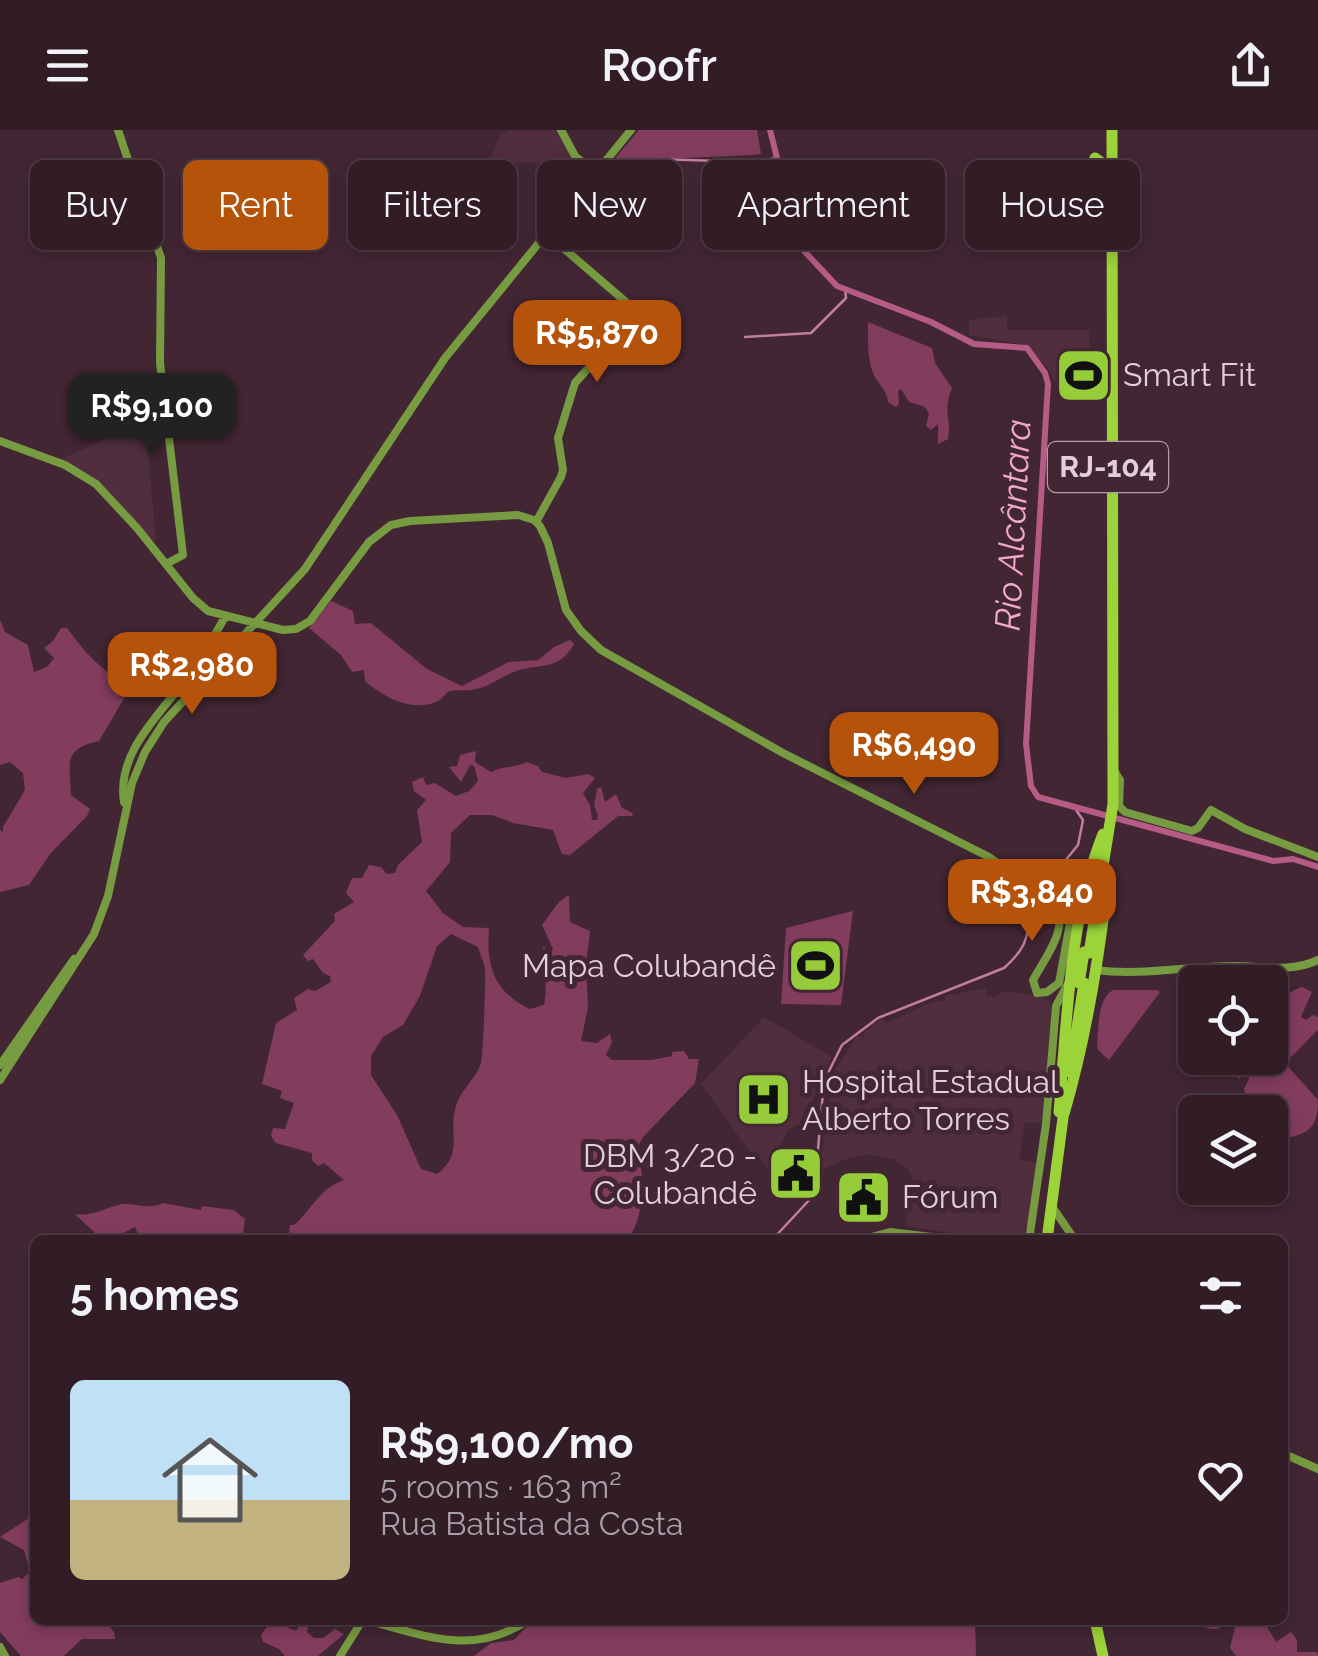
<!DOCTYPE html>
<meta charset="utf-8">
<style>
body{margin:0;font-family:Raleway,sans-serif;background:#3a252e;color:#f1f3f6;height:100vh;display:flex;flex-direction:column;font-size:38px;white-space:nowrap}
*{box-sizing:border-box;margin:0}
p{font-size:32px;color:#a8a1a7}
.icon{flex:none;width:55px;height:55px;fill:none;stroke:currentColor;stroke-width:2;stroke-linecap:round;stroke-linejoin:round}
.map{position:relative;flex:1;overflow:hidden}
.sheet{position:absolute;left:30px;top:1105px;width:1258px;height:390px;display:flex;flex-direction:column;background:#321c26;border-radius:15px;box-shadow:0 5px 15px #0003,0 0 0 2px #4d3a43}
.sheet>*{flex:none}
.guide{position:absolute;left:30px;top:30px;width:1260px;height:90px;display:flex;gap:20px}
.controls{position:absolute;left:1178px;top:835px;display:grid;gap:20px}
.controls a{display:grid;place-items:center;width:110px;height:110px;border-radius:15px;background:#321c26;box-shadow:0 5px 15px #0003,0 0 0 2px #4d3a43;font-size:50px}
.price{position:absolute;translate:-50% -85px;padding:0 22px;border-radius:20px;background:#b45309;color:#fff;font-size:32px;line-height:65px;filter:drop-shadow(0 2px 5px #0008)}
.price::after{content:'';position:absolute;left:50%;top:60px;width:30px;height:22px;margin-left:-15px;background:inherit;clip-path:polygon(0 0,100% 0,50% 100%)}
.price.current{background:#222;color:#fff}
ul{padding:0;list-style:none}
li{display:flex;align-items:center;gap:30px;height:250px;padding:0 40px}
li span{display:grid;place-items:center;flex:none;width:280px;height:200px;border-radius:15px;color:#555}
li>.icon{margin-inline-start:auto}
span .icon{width:120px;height:120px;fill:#fffc;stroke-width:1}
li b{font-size:42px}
h2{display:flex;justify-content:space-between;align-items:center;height:120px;padding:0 40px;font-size:42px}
.tag{padding:0 35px;border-radius:15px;background:#321c26;box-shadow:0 5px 15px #0003,0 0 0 2px #4d3a43;font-size:35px;line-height:90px}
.tag.current{background:#b45309;color:#fff}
header{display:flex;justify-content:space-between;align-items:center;height:130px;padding:0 40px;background:#321c26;font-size:45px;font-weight:600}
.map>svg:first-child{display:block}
.built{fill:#512e3e}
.green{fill:#823c5e;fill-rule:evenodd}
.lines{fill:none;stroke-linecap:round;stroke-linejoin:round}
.stream{stroke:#c27e9e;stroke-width:2.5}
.river{stroke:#b55b86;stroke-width:6}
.secondary{stroke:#779b40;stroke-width:8}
.highway{stroke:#9bd338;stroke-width:11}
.highway-bridge{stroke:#9bd338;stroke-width:11}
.labels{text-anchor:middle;stroke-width:10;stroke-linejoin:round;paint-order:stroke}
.shield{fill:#422633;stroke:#b29ca6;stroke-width:2.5}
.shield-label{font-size:30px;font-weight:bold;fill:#e2cfd7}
.poi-label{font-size:32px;fill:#e2cfd7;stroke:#422633;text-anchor:start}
.water-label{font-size:35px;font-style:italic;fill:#f1a9c8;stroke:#422633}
</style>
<header><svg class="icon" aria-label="menu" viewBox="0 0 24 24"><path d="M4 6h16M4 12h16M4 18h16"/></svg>Roofr<svg class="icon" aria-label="share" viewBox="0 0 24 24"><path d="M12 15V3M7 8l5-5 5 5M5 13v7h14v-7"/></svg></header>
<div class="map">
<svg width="1318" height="1526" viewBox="0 0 1318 1526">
<rect width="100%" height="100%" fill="#422633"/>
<path class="built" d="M509,0H561L582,32L488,33L500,5Z
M1007,185V200H1089L1090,250L1054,251L1046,236L1025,215L969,205V191Z
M145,291L156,411H150L89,344L61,329Z
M987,858L986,865L995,867L1004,861L1040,866L1049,871L1051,878L1042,994L1025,992L1019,1030L1038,1033L1032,1079L1022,1110H994L905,1096L912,1047L907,1038L894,1029L870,1025L852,1027L829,1036L819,1045L834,942L857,906L864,907L866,899L870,900L873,894L883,889L886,893L932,872L945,870V866Z
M764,887L832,927L802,993L788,1000L768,1039L759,1028L756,1030L701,954Z"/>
<path class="green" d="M639,0H757L761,24C725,28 688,25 652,32L649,28L641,29L640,33H611Z
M868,192L932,218L935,233L952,258C942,283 952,287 948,309L938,314V294L931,300L926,296L929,284L925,277L909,272L901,259L898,261L899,274L896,277L888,272C886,257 878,255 873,243C867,227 868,209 868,192Z
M331,471L353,481L355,494L371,493L427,539L462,556L509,532L538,530L554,517L570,510L574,514C558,543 537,532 514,542C499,548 488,558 471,560C464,561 454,559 448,562C444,565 441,570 436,572C411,582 383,567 365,551L364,540L352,542L341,525L309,498Z
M0,490L5,502L28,515L34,542L47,537L54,528L44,518L53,511L61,498H67C78,513 90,528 105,540C114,548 123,548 129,560L99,611C62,619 70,633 71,665L90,679L87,686L51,723L29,755L0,762V700L3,702V697L25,660L23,643L10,632L0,635Z
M476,621L475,632L491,642C502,636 515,638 527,632L538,636L542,642L566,648L588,644L595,648L583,663L590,675L592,690H597L598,685L594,676L597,659L601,657L605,672L616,664L622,678L633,683L632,686H618L570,725L562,724L553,700L513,693L492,685H470L451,703L450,732L426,761L443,783L463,797L489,798C486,836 494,862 530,879L544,875C548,856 544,836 543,816L551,824L553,819L542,795L559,772L569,765L570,792L590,801L586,836L588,878L581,911L597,913L610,904L612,912L606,925L612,930H651L672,926V922L684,921L689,929H699L695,953L644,1006L635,1020C636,1029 641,1034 642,1044C643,1065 641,1094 627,1110H288L290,1095H294C313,1079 319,1058 344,1050L324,1033L318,1036L312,1030V1023L276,1013L271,1006L273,998L285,999L294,973L280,968L282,961L262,954L276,893L297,880L294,868L308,859L315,861L331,852L330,846L323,843L313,829L308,831L303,825L335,791L334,784L354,772L346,763L352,748H362L369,735L381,737L387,744L395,743L398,735L422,712L417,680L426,670L414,661L412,652L423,647L426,655L435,653L456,666L469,661L478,651L474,636L470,635L461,652L449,637L457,636L460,625ZM451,804L478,817C480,824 484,832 485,839C486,846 483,928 481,933C477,947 462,959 457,973C446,1001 466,1022 437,1044L421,1039L397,985L371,945V926L383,907L403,895L420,866L437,816Z
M853,781L841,875L781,874L786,798Z
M1302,857L1312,862L1301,887L1306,890L1313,885L1318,887V900C1305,911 1298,923 1284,932L1318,970C1318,991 1313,1003 1290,1007L1285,1003L1291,993L1288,986L1273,988L1270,982L1250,981L1244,959L1252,942L1251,936H1247L1240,949L1234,944L1235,930L1238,928H1270C1270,913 1273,909 1278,896C1285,880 1280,863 1302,857Z
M1113,860H1157L1160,862L1109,930L1098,920L1097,915C1099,897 1097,869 1113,860Z
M163,1073L201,1080L202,1076L234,1080L245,1089L242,1110H136L139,1106L135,1097L110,1110H95L96,1104L75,1084C94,1087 105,1077 123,1074C137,1073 150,1080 163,1073Z
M35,1384V1490H104L114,1502L115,1509H82L64,1526H21L0,1502V1453L18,1447L22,1449L30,1442L24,1420L0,1407Z
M303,1490H309L307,1502L314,1508H323L335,1499L344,1504L318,1526H285L279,1519L263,1512L261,1505L267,1497L277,1493L296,1501Z
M533,1490H975L976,1526H474L491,1513L514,1510Z
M1194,1490H1263L1276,1512L1291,1502L1297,1510V1522H1317L1318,1526H1236L1230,1518L1236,1493L1231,1492C1215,1502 1209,1501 1194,1490Z"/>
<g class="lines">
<path class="stream" d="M645,34L655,29L752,32L777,28
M745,207L811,203L846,168L845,159
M1043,758L1078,715L1083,690L1074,677
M815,1053L824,951L842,915L878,888L1004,838C1037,809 1022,798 1038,765
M772,1110L813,1066L814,1058"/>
<path class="river" d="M770,0L777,28L790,55L793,101L805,122L837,156L931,192L974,214L1027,218L1045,243L1048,254L1026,614L1031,656L1038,667L1273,731L1293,729L1318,737"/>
<path class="secondary" d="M118,0L161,128L160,233L183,425L166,434
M561,0L575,26L596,43
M0,311L65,335L96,354L137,398L193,468L208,481L283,500L296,499L310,491L369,412L391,395L410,391L518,385L534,390L540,396L548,413L566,480L581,501L601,520L783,623L989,727L1067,781L1070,793L1059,853L1047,862L1037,863L1033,850C1045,828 1069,799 1056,774
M536,392L561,347L563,340L558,308L575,253L591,235L630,211L648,191L547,104
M1115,642L1120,650L1119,676L1125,682L1192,701L1198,698L1211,680L1245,699L1318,727
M124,672C116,623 160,584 187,548C201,529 213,508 225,487
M1095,840C1142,846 1187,836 1234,836C1264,836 1290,843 1318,830
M0,935L74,829
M0,950L94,804L108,766L132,653L145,622L164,592L305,439L445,228L631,0
M1053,1078L1075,1110
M860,1110L890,1102L957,1110
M1029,1110L1046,994L1056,876L1070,850
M1282,1323L1318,1339
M0,1517L5,1526
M340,1526L360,1494L370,1491C429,1507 473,1526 529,1490"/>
<path class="highway" d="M1095,28L1107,37
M1089,823L1113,674L1112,0
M1070,942L1084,853
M1059,982C1067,890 1069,790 1103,704
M1064,984C1085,912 1097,841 1106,767
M1047,1110L1064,980
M1095,1490L1103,1526"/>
<path class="highway-bridge" d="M1079,853L1084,822"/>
</g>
<defs>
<symbol id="stadium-square" viewBox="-11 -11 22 22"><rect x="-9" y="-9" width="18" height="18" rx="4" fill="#96cc39" stroke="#422633"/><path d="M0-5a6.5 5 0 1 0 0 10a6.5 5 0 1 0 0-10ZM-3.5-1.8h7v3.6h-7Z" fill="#111"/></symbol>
<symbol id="hospital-square" viewBox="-11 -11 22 22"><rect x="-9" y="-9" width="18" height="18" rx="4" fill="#96cc39" stroke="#422633"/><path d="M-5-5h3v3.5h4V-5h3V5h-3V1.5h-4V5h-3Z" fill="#111"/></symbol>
<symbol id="civic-square" viewBox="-11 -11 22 22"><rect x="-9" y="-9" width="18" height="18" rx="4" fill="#96cc39" stroke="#422633"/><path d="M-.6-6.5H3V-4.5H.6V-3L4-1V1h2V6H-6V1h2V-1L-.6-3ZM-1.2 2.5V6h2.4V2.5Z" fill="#111"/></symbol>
</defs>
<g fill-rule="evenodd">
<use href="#stadium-square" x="1052" y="214" width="63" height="63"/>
<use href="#stadium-square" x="784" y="804" width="63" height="63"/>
<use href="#hospital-square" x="732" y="938" width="63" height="63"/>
<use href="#civic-square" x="764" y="1012" width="63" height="63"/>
<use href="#civic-square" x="832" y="1036" width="63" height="63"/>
</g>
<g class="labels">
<rect class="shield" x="1048" y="312" width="120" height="50" rx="8"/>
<g class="shield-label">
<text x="1108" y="347">RJ-104</text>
</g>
<g class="poi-label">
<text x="1123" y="256">Smart Fit</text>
<text x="776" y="847" text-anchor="end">Mapa Colubandê</text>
<text x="802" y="963">Hospital Estadual<tspan x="802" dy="37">Alberto Torres</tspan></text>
<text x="757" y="1037" text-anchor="end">DBM 3/20 -<tspan x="757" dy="37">Colubandê</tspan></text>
<text x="902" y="1078">Fórum</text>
</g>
<g class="water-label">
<text transform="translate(1013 395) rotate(-87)" y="12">Rio Alcântara</text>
</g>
</g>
</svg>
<div class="controls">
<a><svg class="icon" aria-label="locate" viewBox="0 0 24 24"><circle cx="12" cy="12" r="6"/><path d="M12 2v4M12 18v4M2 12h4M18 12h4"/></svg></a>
<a><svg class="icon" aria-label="layers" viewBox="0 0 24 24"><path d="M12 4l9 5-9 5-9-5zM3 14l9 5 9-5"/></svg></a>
</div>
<b class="price" style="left:597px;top:255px">R$5,870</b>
<b class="price current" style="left:152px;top:328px">R$9,100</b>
<b class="price" style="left:192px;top:587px">R$2,980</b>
<b class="price" style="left:914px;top:667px">R$6,490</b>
<b class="price" style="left:1032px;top:814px">R$3,840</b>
<div class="guide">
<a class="tag">Buy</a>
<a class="tag current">Rent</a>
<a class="tag">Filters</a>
<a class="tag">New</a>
<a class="tag">Apartment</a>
<a class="tag">House</a>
</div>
<section class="sheet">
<h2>5 homes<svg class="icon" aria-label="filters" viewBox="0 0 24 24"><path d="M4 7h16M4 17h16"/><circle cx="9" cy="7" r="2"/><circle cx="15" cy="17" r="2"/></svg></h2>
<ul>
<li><span style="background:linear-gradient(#bfe0f5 60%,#c2b280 0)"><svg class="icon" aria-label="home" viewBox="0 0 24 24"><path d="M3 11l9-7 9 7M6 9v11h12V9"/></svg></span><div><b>R$9,100/mo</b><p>5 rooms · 163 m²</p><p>Rua Batista da Costa</p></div><svg class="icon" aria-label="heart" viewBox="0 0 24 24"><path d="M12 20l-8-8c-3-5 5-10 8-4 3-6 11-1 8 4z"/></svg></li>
</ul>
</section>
</div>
